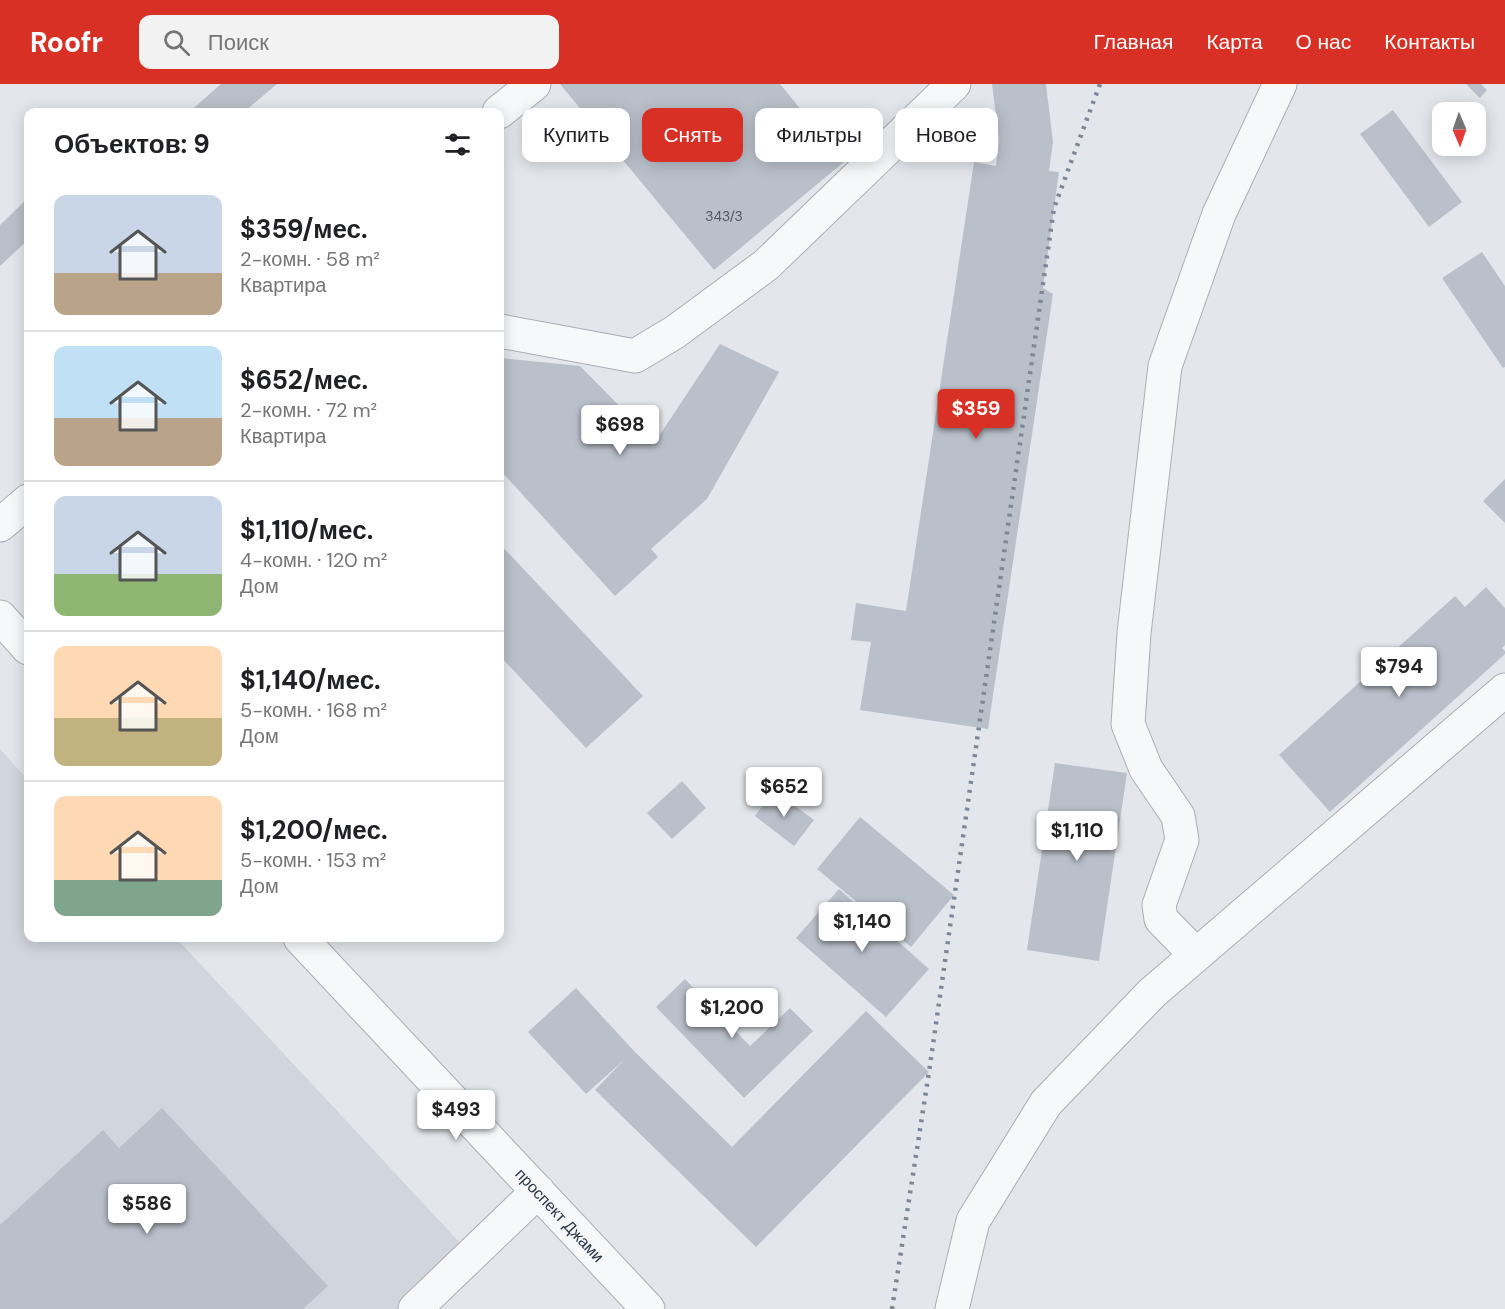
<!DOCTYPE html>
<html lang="ru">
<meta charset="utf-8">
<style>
body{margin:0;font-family:"DM Sans",sans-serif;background:#f2f2f2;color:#202124;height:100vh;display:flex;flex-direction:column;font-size:22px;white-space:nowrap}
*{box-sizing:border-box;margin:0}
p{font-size:20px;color:#757577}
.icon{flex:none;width:33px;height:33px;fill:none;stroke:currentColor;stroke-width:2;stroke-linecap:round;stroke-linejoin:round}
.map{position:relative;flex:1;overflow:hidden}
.panel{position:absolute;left:24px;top:24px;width:480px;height:834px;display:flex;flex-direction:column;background:#fff;border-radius:12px;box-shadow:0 3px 15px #0003}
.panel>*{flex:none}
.hud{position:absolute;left:522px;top:24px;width:570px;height:54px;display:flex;gap:12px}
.needle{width:39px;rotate:178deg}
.tools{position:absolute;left:1432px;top:18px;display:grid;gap:12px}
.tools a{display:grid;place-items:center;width:54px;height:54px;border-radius:12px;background:#fff;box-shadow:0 3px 15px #0003;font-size:30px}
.price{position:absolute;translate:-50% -51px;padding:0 14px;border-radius:6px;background:#fff;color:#222;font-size:20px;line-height:39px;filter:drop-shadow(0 2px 3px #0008)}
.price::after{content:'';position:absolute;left:50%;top:36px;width:18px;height:14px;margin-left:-9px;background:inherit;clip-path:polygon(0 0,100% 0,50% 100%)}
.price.active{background:#d93025;color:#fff}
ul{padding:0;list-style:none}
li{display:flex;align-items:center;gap:18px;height:150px;padding:0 30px}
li+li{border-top:2px solid #e0e0e0}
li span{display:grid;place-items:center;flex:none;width:168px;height:120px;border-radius:12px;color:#555}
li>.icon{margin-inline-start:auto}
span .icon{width:72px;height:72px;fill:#fffc;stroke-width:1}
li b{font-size:26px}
h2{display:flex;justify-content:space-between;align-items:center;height:72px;padding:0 30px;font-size:26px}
.pill{padding:0 21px;border-radius:12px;background:#fff;box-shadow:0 3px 15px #0003;font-size:21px;line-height:54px}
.pill.active{background:#d93025;color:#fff}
header{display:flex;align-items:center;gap:36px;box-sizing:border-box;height:84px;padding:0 30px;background:#d93025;color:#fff}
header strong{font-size:28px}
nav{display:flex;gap:33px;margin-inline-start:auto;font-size:21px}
.search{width:420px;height:54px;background:#f2f2f2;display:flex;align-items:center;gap:15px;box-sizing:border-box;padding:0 21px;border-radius:12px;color:#757577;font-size:22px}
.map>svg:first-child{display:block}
.built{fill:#d1d6de}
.building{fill:#bac0ca}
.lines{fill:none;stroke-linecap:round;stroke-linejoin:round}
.minor-casing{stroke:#a8aeb7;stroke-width:35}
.minor{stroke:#f7f8fa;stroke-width:33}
.rail{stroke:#7c8797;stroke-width:4.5;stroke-dasharray:3 6;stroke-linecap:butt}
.labels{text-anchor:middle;stroke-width:4.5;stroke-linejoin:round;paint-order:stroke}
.number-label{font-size:14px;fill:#4e5867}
.street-label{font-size:16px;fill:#2a3546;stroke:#f4f6f9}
</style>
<header>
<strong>Roofr</strong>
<div class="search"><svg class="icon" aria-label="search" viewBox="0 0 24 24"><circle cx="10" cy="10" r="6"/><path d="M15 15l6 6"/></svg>Поиск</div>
<nav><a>Главная</a><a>Карта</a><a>О нас</a><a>Контакты</a></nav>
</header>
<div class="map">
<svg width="1505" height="1225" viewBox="0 0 1505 1225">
<rect width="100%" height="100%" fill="#e3e7ec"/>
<path class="built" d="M0,665L28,696V854H176L477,1177L425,1225H0Z"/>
<path class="building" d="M221,0H277L244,28H189Z
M560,0H780L844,78L714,186Z
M992,0H1046L1053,58L1049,87L1059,88L1043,204L1053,210L988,645L860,626L871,558L851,556L856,519L906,527L974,78L996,82L999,56Z
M1466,0H1481L1487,6L1480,14Z
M1393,26L1462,118L1429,143L1360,50Z
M28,114V156L0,182V141Z
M1482,168L1505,202V283L1503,284L1442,194Z
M720,260L779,288L707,415L651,465L658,473L615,512L500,386V274L580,282L655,358Z
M1505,395V439L1483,417Z
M500,460L643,612L586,664L500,572Z
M1486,503L1505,524V561L1502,564L1505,567V570L1330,728L1279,671L1455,512L1465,523Z
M1055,679L1127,689L1099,877L1027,866Z
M682,697L706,724L672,755L647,729Z
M774,706L814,736L794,762L755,732Z
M860,733L954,811L911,863L817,785Z
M839,805L929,885L886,933L796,854Z
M685,895L750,962L790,924L813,947L744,1014L656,923Z
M576,904L634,967L732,1063L866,927L929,988L756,1163L595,1006L624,976L586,1010L528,948Z
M162,1024L328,1202L303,1225H0V1141L103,1046L119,1064Z"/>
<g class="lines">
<defs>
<path id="minor" d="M499,28L534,0
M500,247L635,272L675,248L766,181L954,0
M0,441L28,417
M0,533L28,564
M300,854L648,1225
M1196,871L1161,835L1159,821L1182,756L1178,732L1146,685L1128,640L1134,549L1165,282L1219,130L1280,0
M415,1225L538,1107
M952,1225L973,1137L1046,1019L1152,909L1505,606"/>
</defs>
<use href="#minor" class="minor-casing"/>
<use href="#minor" class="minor"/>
<path class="rail" d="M892,1225L929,988L1054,124L1100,0"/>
</g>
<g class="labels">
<g class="number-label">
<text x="724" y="137">343/3</text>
</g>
<g class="street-label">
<text transform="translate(560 1131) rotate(47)" y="6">проспект Джами</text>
</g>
</g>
</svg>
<div class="tools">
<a><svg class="needle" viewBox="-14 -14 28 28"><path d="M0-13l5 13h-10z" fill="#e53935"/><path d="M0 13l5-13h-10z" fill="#757577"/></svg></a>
</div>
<b class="price active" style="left:976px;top:356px">$359</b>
<b class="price" style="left:620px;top:372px">$698</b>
<b class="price" style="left:1399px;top:614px">$794</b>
<b class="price" style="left:784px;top:734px">$652</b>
<b class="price" style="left:1077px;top:778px">$1,110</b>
<b class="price" style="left:862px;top:869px">$1,140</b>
<b class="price" style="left:732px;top:955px">$1,200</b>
<b class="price" style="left:456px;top:1057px">$493</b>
<b class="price" style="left:147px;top:1151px">$586</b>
<div class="hud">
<a class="pill">Купить</a>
<a class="pill active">Снять</a>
<a class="pill">Фильтры</a>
<a class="pill">Новое</a>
</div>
<section class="panel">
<h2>Объектов: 9<svg class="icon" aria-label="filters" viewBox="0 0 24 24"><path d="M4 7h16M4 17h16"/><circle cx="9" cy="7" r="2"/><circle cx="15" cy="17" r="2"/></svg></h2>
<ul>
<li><span style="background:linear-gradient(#c9d6e8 65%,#b9a48a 0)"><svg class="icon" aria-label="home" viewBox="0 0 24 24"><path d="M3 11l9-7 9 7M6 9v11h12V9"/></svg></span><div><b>$359/мес.</b><p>2-комн. · 58 m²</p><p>Квартира</p></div></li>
<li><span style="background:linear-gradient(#bfe0f5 60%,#b9a48a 0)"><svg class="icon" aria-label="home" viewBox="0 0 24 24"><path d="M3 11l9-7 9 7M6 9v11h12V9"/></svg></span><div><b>$652/мес.</b><p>2-комн. · 72 m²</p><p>Квартира</p></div></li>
<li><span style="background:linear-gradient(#c9d6e8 65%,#8fb573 0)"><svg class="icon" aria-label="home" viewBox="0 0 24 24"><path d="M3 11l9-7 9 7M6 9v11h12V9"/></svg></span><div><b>$1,110/мес.</b><p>4-комн. · 120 m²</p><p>Дом</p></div></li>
<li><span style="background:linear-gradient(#ffd9b3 60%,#c2b280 0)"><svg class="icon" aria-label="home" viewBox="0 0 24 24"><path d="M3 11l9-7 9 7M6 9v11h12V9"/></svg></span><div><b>$1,140/мес.</b><p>5-комн. · 168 m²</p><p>Дом</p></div></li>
<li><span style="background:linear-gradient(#ffd9b3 70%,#7fa58c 0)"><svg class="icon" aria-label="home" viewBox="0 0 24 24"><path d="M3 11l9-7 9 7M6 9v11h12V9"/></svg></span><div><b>$1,200/мес.</b><p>5-комн. · 153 m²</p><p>Дом</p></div></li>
</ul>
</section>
</div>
